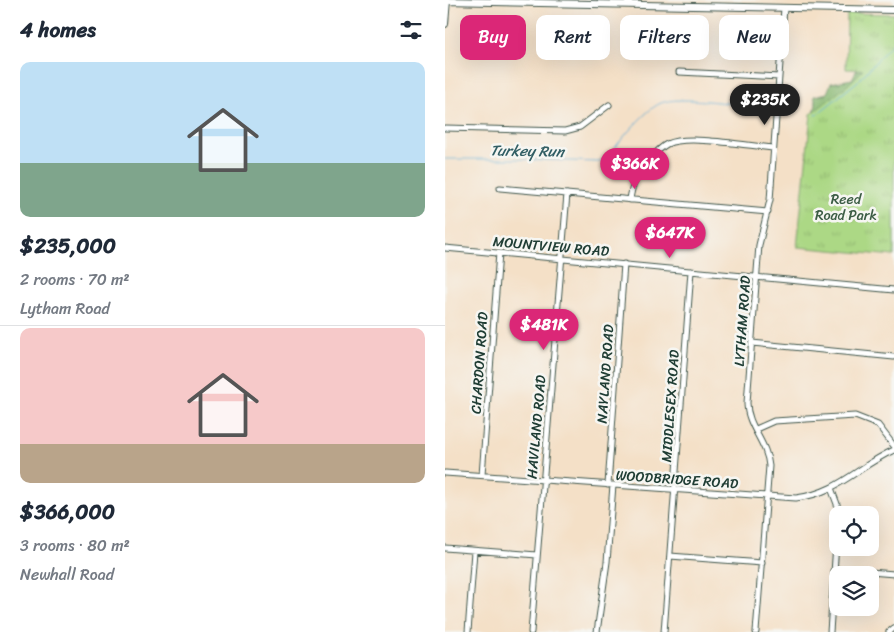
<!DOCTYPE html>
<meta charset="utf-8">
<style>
body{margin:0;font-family:Sriracha,sans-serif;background:#f6f6f7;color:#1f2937;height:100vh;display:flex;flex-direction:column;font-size:19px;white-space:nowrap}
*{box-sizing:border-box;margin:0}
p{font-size:16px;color:#747a83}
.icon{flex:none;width:28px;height:28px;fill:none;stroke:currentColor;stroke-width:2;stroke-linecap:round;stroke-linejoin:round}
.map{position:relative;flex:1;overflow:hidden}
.sheet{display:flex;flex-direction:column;background:#fff;width:445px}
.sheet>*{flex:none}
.guide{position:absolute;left:15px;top:15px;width:359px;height:45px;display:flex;gap:10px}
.buttons{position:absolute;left:384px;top:506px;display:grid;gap:10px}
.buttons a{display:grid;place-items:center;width:50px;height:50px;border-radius:10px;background:#fff;box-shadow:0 5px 20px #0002;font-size:25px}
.price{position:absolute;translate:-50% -42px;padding:0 11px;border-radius:18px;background:#db2777;color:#fff;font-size:16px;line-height:32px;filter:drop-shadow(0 1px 2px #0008)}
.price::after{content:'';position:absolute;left:50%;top:30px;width:15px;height:11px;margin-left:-8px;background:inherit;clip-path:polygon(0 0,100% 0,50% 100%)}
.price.active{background:#222;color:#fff}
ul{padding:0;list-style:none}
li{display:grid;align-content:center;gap:10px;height:265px;padding:0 20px}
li+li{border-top:1px solid #e0e1e3}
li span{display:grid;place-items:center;height:155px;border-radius:10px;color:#555}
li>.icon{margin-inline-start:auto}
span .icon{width:90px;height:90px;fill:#fffc;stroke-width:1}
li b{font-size:21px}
h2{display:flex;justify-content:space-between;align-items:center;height:60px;padding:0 20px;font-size:21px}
.tag{padding:0 18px;border-radius:10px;background:#fff;box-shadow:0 5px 20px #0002;font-size:18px;line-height:45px}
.tag.active{background:#db2777;color:#fff}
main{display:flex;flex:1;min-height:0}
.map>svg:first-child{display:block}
.forest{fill:url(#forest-firs);stroke:#547a53}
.park{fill:url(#park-tufts);stroke:#668a5c}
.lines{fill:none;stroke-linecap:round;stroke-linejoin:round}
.stream{stroke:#5baad5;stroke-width:1}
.minor-casing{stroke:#3f554a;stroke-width:7}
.major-casing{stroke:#3f554a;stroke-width:8}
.minor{stroke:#fff;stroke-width:5}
.major{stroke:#fff;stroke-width:6}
.labels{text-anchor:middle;stroke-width:5;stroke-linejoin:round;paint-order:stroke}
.park-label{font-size:14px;fill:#3b5c44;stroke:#f6f6f2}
.street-label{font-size:14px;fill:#1f3d34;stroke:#f6f6f2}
.water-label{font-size:15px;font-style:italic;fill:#315e64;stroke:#f6f6f2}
</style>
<main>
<section class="sheet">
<h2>4 homes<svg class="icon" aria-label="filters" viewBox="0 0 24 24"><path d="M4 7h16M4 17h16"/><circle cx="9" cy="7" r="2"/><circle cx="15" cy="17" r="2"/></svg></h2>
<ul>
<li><span style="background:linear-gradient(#bfe0f5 65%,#7fa58c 0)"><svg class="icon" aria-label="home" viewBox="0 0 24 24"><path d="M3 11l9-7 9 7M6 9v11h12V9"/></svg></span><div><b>$235,000</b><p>2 rooms · 70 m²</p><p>Lytham Road</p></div></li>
<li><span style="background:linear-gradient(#f6c9c9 75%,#b9a48a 0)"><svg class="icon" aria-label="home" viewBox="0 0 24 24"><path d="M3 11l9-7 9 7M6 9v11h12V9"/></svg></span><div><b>$366,000</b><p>3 rooms · 80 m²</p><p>Newhall Road</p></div></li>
</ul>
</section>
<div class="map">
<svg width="449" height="632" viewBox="0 0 449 632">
<defs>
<pattern id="forest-firs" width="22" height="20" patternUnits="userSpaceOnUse" patternTransform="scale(1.25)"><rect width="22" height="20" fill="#89b872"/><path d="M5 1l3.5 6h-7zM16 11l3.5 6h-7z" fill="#6f975e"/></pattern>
<pattern id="park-tufts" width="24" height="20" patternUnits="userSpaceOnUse" patternTransform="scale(1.25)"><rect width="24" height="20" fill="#acd885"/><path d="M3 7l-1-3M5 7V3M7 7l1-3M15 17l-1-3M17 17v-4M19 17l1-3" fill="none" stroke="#94ba73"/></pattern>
</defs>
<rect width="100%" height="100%" fill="#f6f6f2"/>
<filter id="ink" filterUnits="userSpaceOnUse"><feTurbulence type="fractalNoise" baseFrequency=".02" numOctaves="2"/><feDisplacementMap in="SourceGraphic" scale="10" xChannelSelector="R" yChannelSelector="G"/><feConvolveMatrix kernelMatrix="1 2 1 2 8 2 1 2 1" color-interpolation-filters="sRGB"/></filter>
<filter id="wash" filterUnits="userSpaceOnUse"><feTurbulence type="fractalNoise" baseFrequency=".0096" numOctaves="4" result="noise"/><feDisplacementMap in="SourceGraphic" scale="20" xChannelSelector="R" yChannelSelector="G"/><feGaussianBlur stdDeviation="1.12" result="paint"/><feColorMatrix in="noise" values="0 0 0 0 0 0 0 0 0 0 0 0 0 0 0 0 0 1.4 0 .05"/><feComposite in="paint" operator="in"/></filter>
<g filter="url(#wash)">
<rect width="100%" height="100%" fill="#f4e0c7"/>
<path class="forest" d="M449,52L368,117L371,104L369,96L382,93L386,83L407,79L411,71Z"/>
<path class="park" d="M402,13L449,14V256L352,247L366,114L403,85L418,70L401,69Z"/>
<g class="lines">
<path class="stream" d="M371,115L413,81L449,42
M0,159H71L153,162L160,160C172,145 199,110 216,103C234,95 297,105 319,108"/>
</g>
</g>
<g filter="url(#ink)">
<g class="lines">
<defs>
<path id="minor" d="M234,72L334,77
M0,128L120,131L135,127L164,105
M55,188L323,212
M185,200C187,184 192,174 202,163C208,156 214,148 222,144C242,134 304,146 328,148
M0,248L449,290
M307,343L449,357
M311,429L329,421L410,416L433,425L449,446
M0,473L351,498C394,493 413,466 449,450
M37,475L54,253
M163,485L179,264
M386,488L392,504L393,515
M0,548L92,555
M225,556L317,563
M390,569L449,574
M23,632L29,551
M86,632L122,194
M152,632L162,562L168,485
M219,632L246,271
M311,632L324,466C322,442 302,426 302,403L314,245L325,200L339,8
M385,632L392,529
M444,632L449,628"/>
<path id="major" d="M0,1L449,10
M0,24L2,0"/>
</defs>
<use href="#minor" class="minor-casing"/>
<use href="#major" class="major-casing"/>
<use href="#minor" class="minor"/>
<use href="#major" class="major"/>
</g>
</g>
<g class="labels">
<g class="park-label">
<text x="401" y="204">Reed<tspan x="401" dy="16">Road Park</tspan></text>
</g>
<g class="street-label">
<text transform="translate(106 246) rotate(5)" y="5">MOUNTVIEW ROAD</text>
<text transform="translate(297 321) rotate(-86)" y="5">LYTHAM ROAD</text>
<text transform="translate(34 363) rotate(-86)" y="5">CHARDON ROAD</text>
<text transform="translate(160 374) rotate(-86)" y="5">NAYLAND ROAD</text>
<text transform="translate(225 406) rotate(-86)" y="5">MIDDLESEX ROAD</text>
<text transform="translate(91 427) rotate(-85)" y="5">HAVILAND ROAD</text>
<text transform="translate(232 479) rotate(4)" y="5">WOODBRIDGE ROAD</text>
</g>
<g class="water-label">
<text transform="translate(82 151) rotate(1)" y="5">Turkey Run</text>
</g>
</g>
</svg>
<div class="buttons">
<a><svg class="icon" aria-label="locate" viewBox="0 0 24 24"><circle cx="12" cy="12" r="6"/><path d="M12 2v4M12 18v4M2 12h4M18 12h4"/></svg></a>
<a><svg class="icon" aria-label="layers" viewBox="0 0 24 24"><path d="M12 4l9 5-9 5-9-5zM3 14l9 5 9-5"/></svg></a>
</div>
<b class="price active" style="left:320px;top:126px">$235K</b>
<b class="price" style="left:190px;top:190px">$366K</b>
<b class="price" style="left:225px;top:259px">$647K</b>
<b class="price" style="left:99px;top:351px">$481K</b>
<div class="guide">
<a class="tag active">Buy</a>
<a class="tag">Rent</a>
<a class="tag">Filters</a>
<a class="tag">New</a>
</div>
</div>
</main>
